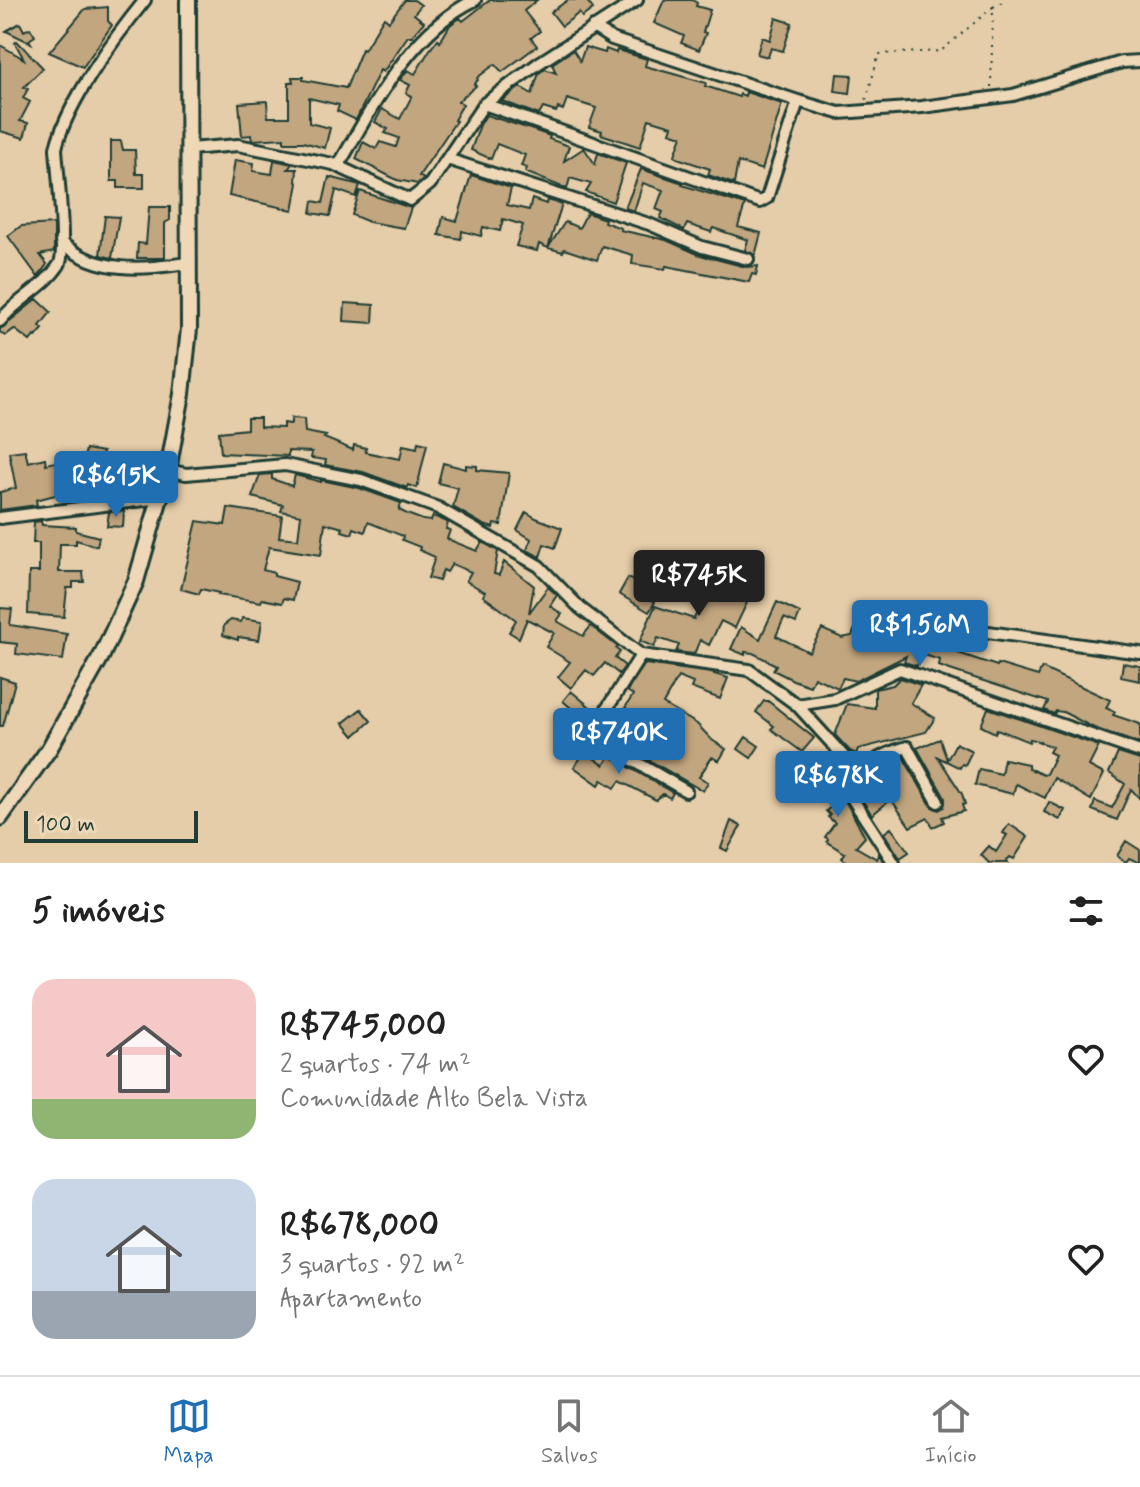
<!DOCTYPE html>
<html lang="pt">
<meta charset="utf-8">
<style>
body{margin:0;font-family:Mynerve,sans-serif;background:#f2f2f2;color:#222;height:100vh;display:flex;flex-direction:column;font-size:30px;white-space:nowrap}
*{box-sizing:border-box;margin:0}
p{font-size:26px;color:#767676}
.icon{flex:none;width:44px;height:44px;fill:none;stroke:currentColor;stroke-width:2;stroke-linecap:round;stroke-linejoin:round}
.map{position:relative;height:863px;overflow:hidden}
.sheet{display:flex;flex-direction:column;background:#fff;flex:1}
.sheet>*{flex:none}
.scale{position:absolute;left:24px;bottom:20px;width:174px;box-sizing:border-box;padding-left:8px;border:4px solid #1f3d34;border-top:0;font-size:22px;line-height:28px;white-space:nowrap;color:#1f3d34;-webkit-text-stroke:6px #eed8b7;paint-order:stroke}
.price{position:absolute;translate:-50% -68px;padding:0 18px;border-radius:8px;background:#1f6fb2;color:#fff;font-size:26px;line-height:52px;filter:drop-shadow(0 2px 4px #0008)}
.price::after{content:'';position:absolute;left:50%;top:48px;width:24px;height:18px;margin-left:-12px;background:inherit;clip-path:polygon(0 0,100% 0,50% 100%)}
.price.active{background:#222;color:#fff}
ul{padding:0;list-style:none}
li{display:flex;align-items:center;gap:24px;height:200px;padding:0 32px}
li span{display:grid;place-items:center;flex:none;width:224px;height:160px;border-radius:24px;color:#555}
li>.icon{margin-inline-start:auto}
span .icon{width:96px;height:96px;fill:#fffc;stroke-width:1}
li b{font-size:34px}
h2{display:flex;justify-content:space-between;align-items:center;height:96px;padding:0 32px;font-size:34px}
.menu{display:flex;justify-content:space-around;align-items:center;height:112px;border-top:2px solid #e0e0e0;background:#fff;font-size:22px;color:#767676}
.menu a{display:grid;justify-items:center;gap:4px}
.menu .active{color:#1f6fb2}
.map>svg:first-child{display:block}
.building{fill:#c2a67f;stroke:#1f3d34;stroke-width:2}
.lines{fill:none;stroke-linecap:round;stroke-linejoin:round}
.minor-casing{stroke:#1f3d34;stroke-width:16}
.secondary-casing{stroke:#1f3d34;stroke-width:20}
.path{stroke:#1f3d34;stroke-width:2;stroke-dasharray:2 6;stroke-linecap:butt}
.minor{stroke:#eed8b7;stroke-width:10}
.secondary{stroke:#eed8b7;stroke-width:14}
</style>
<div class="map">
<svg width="1140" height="863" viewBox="0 0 1140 863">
<rect width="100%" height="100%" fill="#e6cda9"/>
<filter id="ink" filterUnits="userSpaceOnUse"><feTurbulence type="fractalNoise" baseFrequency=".0125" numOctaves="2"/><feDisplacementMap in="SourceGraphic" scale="16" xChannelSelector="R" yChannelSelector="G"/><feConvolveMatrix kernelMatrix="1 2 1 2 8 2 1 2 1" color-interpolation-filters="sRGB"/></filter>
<g filter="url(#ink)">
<path class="building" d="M405,0H414L421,5L414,14L424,22L412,36H408L383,72L380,70L356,120L337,111L339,105L309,98V123L330,128L325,148L303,142H284V138L252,140L251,135L242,136L239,103L267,101L268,117H289V82H293L292,77H303V80L346,88L362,49L364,50L384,17L389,21Z
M490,0H537L524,11L540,31L531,38L537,46L502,72L495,64L477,78L478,80L474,84L476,86L458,101L463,104L454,120L456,121L419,176L424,179L418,184L397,180L356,159L363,142L376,149L380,142L396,147L399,138L385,133L388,129L375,122L382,109L400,119L412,96L406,93L410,85L400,80L408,70L415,74L429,51L438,39L440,42L450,25L460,18L463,21Z
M568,0H586L593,9L582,17L579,13L562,26L551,12Z
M664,0H692L697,3L696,6L710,10L703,32L706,33L699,50L681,43L684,36L654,23Z
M108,7V21L112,25L83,67L49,52L85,9Z
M776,18L792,23L783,51L771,48L768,57L757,54L762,37L770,40Z
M20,23L24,31L30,28L35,36L29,40L31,43L6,31Z
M17,41L43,68L24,87L28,89L23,98L30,102L20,121L28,123L24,138L0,131V45L24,59L15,43Z
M585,47L605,53L606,49L616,53L617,50L647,59L645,66L706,83L705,86L739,97L740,94L745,96L746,92L782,104L762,170L738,162L734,184L708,175L710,169L677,158L675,155L682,136L670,132L672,126L649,119L640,147L601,134L602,131L589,127L596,108L567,99L563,110L558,108L556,112L543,108L539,115L502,101L520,87L532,94L539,73L545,69L556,73L552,64L573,50L580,61Z
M837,74L852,75L850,93L835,91Z
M486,115L533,130L550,136L549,139L569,146L564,161L584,148L595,164L598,153L626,163L613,202L586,192L591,184L570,178L567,189L525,172L527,168L521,166L525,155L497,144L491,159L471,150L480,125Z
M111,141H121L123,150H135L136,174H144V188H118V181H111Z
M235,160L254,163L253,171L272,174L274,160L292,164L288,169H297L296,182L298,183L293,210L229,196Z
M641,169L683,183L682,185L745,205L738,227L761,233L755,256L745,250L748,240L713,228L711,232L687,224L684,230L660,218L663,212L656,209L663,190L643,183L634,211L625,208Z
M471,175L511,188L507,205L529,210L532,199L546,204L547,200L562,204L548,248L539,244L537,251L516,246L523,225L503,219L500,231L483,227L481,236L462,231L461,239L439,235L443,217L457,221Z
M329,177L360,185L356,197L336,190L330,216L311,213L313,201L323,203Z
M360,191L411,208L404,228L369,222L352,215Z
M149,207H170V220L165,223V258H137L138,243L146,244Z
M587,213L605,219L604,222L621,228L620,230L666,240L700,255L746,267L758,266L756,275L752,274L749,282L666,266L665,269L632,264L633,255L602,246L597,260L564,249L563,252L548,248L565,222L579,228Z
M105,216L119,217L112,258L100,255Z
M54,224V252L40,255L47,264L38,277L8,236L21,226Z
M37,299L51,312L40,326L43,329L36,337L34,336L30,341L14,329L5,336L0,332V329Z
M345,303L374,305L373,323L344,321Z
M247,418H260V427L283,428V423L291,424V418L304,419L305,432L326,436L324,438L353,450L354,445L366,448L365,452L400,459L403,445L417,448L418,442L427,444L417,488L408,485L407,488L363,472L325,465L326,460L311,458L312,452L288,451V456L221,453L219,432L247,429Z
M86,449L103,452L100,465L83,462Z
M25,450L28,462L45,458L46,464L80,457L83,469L70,472L74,490L36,500L37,505L0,510V492L16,488L9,452Z
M443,463L466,469V465L477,466V470L509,473L501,525L494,524L493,528L484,525L453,507L458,488L438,483Z
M272,474V479L292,486L295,475L321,482V480L359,488L401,503L399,510L407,514L423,520L431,521L433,516L445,521L448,523L446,529L450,530L447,539L477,551L482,542L498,551L494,574L499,575L504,562L534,586L529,613L548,587L557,595L550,606L562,614L557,621L583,636L591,626L618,647L616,649L620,652L615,658L625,666L619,674L605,663L594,676L586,670L571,688L558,677L570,662L546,647L554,633L527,619L519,638L509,632L516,620L483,596L485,592L466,581L471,572L452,564L447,572L443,570L439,581L428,578L435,557L419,550L420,547L402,540L403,536L368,522L365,532L354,528L352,534L342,531L343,528L325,523L321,555L269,547L263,570L274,573V576L297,582L293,600L284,598L282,603L262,599L261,602L218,595L219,593L201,589L199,594L181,589L197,521L225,525L228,508L282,516L279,537L298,539L301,515L281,511L283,505L252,497L260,475Z
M124,511L123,527L107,526L109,512Z
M526,512L536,518L562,528L555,548L544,544L540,557L527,550L531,539L517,530Z
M41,521L42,525L76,527V531L99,537L97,546L76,540V544H60L59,572H83L84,582H73V588H67L64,617L28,614L29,572H39V543H33L34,522Z
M714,576L753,590L735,628L721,621L709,645L700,640L694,654L676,652L679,645L658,638L654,647L640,641L655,606L694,619Z
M628,578L656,595L652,600L655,602L649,612L619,594Z
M777,602L800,613L796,623L784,618L776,636L809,652L822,629L842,638L852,636L858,621L909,640L910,637L997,666L998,664L1038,676L1042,668L1110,700L1106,708L1115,712L1113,715L1140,724V744L1094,728L1063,712L1056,711L1054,714L1044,710L1048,702L947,669L939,666L940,660L921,654L917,666L904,662L906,656L856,681L843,678L838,688L814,677L810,686L793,680L773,670L776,665L753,653L745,652V655L731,649L741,627L760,639Z
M0,608L12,609L10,625L67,634L63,660L16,654L17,644L0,642Z
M242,618L262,621L259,640L238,637V640L223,635L224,625L231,620L241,622Z
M1123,663L1140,666V681L1121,677Z
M645,664L711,673L728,678L720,699L691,688L693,683L678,677L663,704L697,724L712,740L726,749L719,761L712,757L699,777L708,782L703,791L605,735L603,730L607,724L609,731L629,710L625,708L633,695L627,691Z
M0,677L15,682L3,726H0Z
M900,678L921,685L911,703L935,718L926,732L858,749L856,754L850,751L835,735L847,704L875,708V689L893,685Z
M571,691L590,707L581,719L585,722L578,734L574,731L565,742L554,733L572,709L563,701Z
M764,701H768L814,738L802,752L771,729L774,726L756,712Z
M988,708L1099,746L1089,766L1104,774L1091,800L1054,778L1045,798L1016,784L1013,794L975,785L979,769L1001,774L1004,759L1028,764V768L1043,775L1046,774L1055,755L1049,752L1052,747L1035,740L1030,739L1029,742L997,729L995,733L981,726Z
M361,709L371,721L354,736L343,723Z
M746,737L759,746L751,758L738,749Z
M940,739L947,760L956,743L972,751L965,765L962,764L960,768L938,757L962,794L965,804L962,805L964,811L942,817L944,822L933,827L928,818L910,827L891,799L872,815L857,792L877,769L903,757L932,807L939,810L944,807L945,798L917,748Z
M585,752L604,765L610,756L673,793L670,798L663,794L656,800L620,781L615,788L602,780L599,785L574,767Z
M1118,753L1140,760V799L1131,789L1117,820L1092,810L1095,801L1112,808L1125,784L1109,773Z
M808,768L840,791L865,837L856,847L877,859L879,854L884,863H848L842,858L845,853L827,842L828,839L825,837L835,823L828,817L830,815L826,811L833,805L816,794L810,798L794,787Z
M1049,802L1065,810L1060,820L1044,812Z
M731,821L741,826L727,851L721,848Z
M1009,824L1028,837L1014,859L1010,857L1006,861L1008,863H989L981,855L989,846L996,852L1007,835L1003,833Z
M891,828L909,852L900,858L884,833Z
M1126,841L1140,850V863L1129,858L1126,862L1117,856Z"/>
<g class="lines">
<defs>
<path id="minor" d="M798,101L839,113L922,107L1013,95L1122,62L1140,61
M484,104L760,202L767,198L798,101L612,39L593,27
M189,149L238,145L333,164L410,200L430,184L484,104L539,63L637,0
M447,159L649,224L702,247L748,259
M338,166C373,107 410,31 475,0
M61,242C98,275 143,269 189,263
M0,321C17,299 44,288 59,265C67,254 57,167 56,148C67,102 115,37 145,0
M168,470L186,474L285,465L361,480L438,508L539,566L580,608L641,655L749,670L797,705L835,699L900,669L1140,752
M0,518L160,498
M966,629L1140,653
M641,655L594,729L598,740L686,791
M797,705L858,772
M894,863L848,792C861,766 879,755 907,747L938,802"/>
<path id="secondary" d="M0,818L49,749L102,655L136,581L168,470L182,394L189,329L188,0"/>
</defs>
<use href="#minor" class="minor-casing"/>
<use href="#secondary" class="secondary-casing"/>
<path class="path" d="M991,87L993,7L1006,0
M866,100L879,54L941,51L993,7"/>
<use href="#minor" class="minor"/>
<use href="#secondary" class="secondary"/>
</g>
</g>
</svg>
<div class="scale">100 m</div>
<b class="price" style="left:116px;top:519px">R$615K</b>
<b class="price active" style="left:699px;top:618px">R$745K</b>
<b class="price" style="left:920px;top:668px">R$1.56M</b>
<b class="price" style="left:619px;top:776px">R$740K</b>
<b class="price" style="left:838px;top:819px">R$678K</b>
</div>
<section class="sheet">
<h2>5 imóveis<svg class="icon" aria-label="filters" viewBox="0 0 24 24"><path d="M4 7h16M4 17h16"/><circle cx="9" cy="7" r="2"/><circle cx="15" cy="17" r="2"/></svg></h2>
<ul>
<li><span style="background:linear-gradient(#f6c9c9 75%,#8fb573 0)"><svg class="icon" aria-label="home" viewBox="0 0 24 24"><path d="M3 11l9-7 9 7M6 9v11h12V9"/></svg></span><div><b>R$745,000</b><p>2 quartos · 74 m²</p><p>Comunidade Alto Bela Vista</p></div><svg class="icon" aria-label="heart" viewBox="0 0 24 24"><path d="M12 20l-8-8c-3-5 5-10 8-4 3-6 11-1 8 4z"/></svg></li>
<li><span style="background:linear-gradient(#c9d6e8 70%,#9aa5b1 0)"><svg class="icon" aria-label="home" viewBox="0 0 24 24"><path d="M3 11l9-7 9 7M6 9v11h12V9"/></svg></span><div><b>R$678,000</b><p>3 quartos · 92 m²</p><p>Apartamento</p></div><svg class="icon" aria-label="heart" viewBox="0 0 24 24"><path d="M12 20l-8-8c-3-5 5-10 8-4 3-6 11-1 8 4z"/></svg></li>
</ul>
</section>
<nav class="menu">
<a class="active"><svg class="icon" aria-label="map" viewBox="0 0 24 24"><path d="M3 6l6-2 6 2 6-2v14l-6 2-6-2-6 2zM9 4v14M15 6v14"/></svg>Mapa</a>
<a><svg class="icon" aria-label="saved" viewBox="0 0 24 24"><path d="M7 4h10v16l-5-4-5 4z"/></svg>Salvos</a>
<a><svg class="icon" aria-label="home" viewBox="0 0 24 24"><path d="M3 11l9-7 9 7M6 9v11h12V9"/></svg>Início</a>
</nav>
